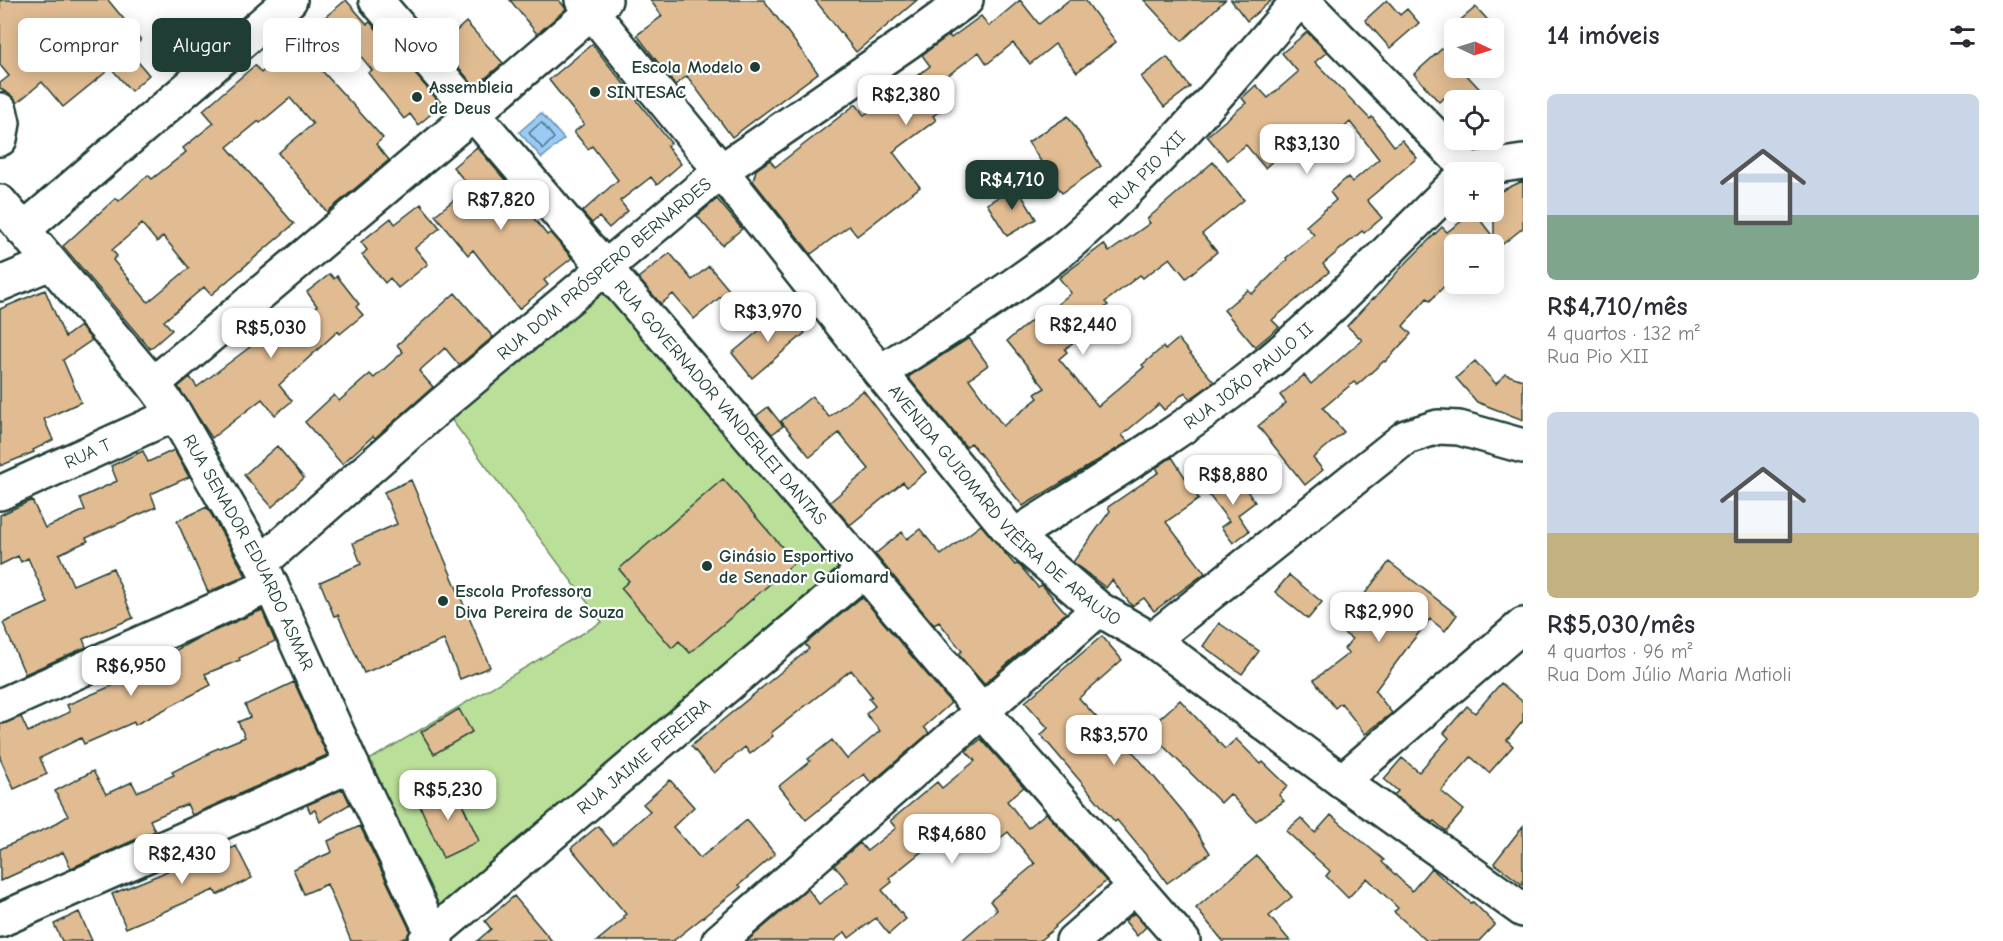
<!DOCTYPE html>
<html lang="pt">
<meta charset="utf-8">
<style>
body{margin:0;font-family:"Comic Neue",sans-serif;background:#f2f2f3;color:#2b2b33;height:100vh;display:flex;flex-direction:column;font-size:22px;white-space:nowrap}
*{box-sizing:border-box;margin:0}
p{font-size:20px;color:#7c7c81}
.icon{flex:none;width:33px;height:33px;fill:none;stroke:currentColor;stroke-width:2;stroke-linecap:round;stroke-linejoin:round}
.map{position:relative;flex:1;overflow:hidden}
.drawer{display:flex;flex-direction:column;background:#fff;width:480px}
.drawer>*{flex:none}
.top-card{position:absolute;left:18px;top:18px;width:570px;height:54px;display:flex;gap:12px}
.needle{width:39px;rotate:94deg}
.controls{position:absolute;left:1444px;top:18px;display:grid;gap:12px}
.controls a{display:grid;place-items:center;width:60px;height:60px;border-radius:9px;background:#fff;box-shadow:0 3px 15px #0003;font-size:30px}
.price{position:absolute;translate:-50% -51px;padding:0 14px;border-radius:12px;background:#fff;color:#222;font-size:20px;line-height:39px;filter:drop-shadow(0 2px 3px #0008)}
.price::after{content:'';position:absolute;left:50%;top:36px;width:18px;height:14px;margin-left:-9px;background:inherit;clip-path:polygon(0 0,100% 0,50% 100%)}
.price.on{background:#1f3d34;color:#fff}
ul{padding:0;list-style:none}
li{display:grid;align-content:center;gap:12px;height:318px;padding:0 24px}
li span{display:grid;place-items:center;height:186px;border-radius:9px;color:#555}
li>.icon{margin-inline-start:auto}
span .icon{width:108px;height:108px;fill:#fffc;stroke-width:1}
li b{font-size:26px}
h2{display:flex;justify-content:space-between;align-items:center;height:72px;padding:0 24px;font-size:26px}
.chip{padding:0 21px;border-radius:9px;background:#fff;box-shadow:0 3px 15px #0003;font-size:21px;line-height:54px}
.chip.on{background:#1f3d34;color:#fff}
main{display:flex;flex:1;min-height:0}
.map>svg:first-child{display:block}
.green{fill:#badf99;stroke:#6c8e66;stroke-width:1.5}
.water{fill:#9acaf6;stroke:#6992a8;stroke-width:1.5}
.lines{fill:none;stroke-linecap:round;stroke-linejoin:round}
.shore{stroke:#507582;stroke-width:1.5}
.building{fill:#e1bc92;stroke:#1f3d34;stroke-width:1.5;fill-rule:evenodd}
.minor-casing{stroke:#1f3d34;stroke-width:38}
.minor{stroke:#fff;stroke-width:33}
.poi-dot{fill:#1f3d34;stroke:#fff;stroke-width:2}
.labels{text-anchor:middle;stroke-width:4.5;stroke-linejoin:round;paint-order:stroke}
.poi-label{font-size:18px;font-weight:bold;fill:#1f3d34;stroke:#fff;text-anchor:start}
.street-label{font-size:18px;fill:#1f3d34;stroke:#fff}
</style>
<main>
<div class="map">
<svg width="1523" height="941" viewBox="0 0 1523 941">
<rect width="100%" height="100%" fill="#fff"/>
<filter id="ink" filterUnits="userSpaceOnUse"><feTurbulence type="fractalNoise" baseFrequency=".0167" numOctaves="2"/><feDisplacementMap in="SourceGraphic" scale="12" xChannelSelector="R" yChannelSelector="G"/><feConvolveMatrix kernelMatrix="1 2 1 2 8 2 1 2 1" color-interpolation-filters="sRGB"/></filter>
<g filter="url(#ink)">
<path class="green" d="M606,283L844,563L440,912L369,760L602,622L451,419Z"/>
<path class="water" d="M541,113L564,139L542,158L519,132Z"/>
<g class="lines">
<path class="shore" d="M542,123L554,138L543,149L529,133L539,124Z"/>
</g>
<path class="building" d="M0,0H108L141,40L129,51L149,75L131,91L111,68L63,107L42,82L17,103L13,97L0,88V83L9,76L0,65Z
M346,0L367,24L370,22L442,105L418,125L410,114L404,119L368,73L372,70L343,34L341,36L325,17Z
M510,0H559L566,9L537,34Z
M650,0H764L818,73L732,137L687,76L675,85L637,35L662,16Z
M815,0H917L856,52Z
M1020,0L1039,24L1069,0H1085L1116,42L1077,72L1055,44L1030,64L1013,43L987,64L979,52L930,89L944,108L933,116L936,120L893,152L920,187L857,236L849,226L811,254L753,181L756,170L770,160L775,167L856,104L864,115L930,66L922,55L949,35L951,38L981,16L989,26Z
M1144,0H1225L1182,41Z
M1231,0H1272L1247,21Z
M1387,0L1400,15L1407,9L1419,23L1390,48L1365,20Z
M1476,7L1495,28H1451Z
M466,22L503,63L475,87L440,46Z
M1307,32L1327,52L1315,62L1370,119L1372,117L1394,146L1402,140L1417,158L1367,200L1382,218L1364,233L1362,231L1323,264L1329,272L1272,320L1279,327L1255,347L1224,310L1248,290L1252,294L1287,260L1286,258L1314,235L1306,226L1336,200L1330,192L1348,177L1352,182L1379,159L1350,122L1305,163L1290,145L1265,168L1246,145L1227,160L1207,136L1246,103L1242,98L1256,85L1268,98L1298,72L1282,53Z
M1455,37V68H1460L1490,100H1446L1444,98L1439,102L1414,74Z
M296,42L383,138L376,144L389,160L327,212L278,153L313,124L290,98L260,123L259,121L227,147L294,224L211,295L204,287L164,321L172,330L150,349L63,246L116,198L119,201L148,175L152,179L186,152L183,148L214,123L203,110L255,65L261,73ZM142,224L157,242L163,236L189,268L148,302L113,260L117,256L112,250Z
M592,44L671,143L667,146L681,164L657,185L651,177L620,201L628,211L609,228L599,217L592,223L582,212L618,180L592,146L588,149L574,132L584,124L549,80Z
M1167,57L1190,87L1164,107L1141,77Z
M1068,116L1101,166L1062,193L1028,142Z
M477,147L527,206L525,207L547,235L550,233L572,258L544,280L548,285L519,309L473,250L468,255L435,215L470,187L453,167Z
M1213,162L1244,200L1202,234L1217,252L1186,278L1170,258L1143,278L1140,275L1105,302L1108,305L1084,326L1088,331L1065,349L1067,352L1059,359L1098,406L1144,367L1142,365L1163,347L1165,350L1178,339L1214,382L1190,399L1185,392L1164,410L1159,404L1122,435L1128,442L1023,506L971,443L966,447L908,377L969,338L988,365L969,379L1003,426L1038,398L1035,394L1045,388L1007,341L1038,315L1041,318L1071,293L1059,278L1104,244L1109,252L1150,223L1147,219Z
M1523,181V228L1494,251V244H1455V275L1430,301L1427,298L1403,326L1411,334L1385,362L1384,361L1357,385L1354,382L1323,408L1344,432L1313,458L1323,470L1305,485L1258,426L1286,403L1280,395L1304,375L1311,384L1362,340L1347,326L1373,298L1374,299L1399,270L1442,227L1447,232L1474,212L1494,238V194Z
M1016,186L1036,219L1007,236L987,204Z
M717,199L742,229L722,245L697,216Z
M421,204L440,228L415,248L428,264L398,288L390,278L385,283L362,255L367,250L361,242L391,218L395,224Z
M670,253L692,280L709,266L729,290L694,319L673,294L661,304L638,278Z
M330,274L334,279L337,276L359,304L356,307L363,315L340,334L338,331L279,385L292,401L275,415L262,399L212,438L178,387L190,377L197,387L250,347L240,335L265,314L284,335L317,306L307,292Z
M45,290L65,337L80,326L92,340L63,360L81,402L44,419L53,440L33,450L34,452L0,466V309Z
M455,293L493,337L459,365L445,348L419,371L433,387L375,438L373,436L342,464L305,422L334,395L339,401L370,374L374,378L403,352L397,345Z
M785,309L805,333L752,378L732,353Z
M1475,361L1496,384L1505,374L1523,380V420L1477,402L1456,378Z
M863,390L926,472L907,487L903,482L850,525L830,502L869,469L839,433L810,457L781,421L812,396L829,417Z
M768,407L783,426L772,434L756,416Z
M277,446L304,478L272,507L244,475Z
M174,450L189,477L151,494L156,507L86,538L88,541L59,554L73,585L113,568L133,618L83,639L86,647L25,674L3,623L48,603L28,558L21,562L18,556L0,565V515L32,500L45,528L85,510L80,498L117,481L111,466L143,451L148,462Z
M1172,457L1199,499L1166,522L1205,573L1154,611L1144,598L1132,606L1112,580L1106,588L1073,562L1110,511L1108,507L1159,472L1156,468Z
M1235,474L1255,502L1238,515L1249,531L1233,543L1221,527L1229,521L1208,494Z
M723,479L795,562L690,653L679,641L672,648L621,588L629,581L619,569Z
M411,480L490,667L460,679L444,640L364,673L338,615L334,616L320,582L361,564L353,543L397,524L384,492Z
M207,507L246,576L208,592L177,521Z
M981,525L1015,565L1017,564L1021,567L1038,587L1042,585L1066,613L984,684L958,654L962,651L939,622L934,625L875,554L902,532L907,539L920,529L941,555Z
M1389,562L1457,615L1445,631L1430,619L1410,644L1375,691L1392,713L1365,734L1341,703L1335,708L1314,680L1349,653L1344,649L1352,639L1338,629Z
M1289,575L1322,602L1308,619L1275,592Z
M862,597L951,703L924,727L929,733L871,783L864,774L806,820L779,786L810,761L808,759L832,740L847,759L880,731L866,714L875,706L869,699L872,696L851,670L771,733L773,736L750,754L745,747L714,773L691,746L809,649L805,644Z
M262,610L275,641L239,658L240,660L205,674L211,685L135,725L134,722L84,744L81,738L40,758L47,774L14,789L0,758V724L21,717L28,732L70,712L67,705L135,676L132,671L154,660L155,662L196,639Z
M1219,623L1259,651L1242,674L1203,646Z
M1102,636L1122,660L1079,698L1126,750L1129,747L1185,814L1210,853L1167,883L1155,866L1117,820L1115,822L1041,735L1048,728L1025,702Z
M294,682L327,755L192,815L187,804L150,820L155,831L71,868L63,852L0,881V849L50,827L68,816L55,791L93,771L106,794L132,782L137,792L174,775L172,772L209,754V752L245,737L238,722L250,717L245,705Z
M1501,683L1523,702V721L1507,740L1513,746L1489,773L1471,757L1441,791L1464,810L1446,831L1434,821L1433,823L1394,795L1398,791L1384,779L1402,758L1419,772L1449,738L1444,733L1467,706L1475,713Z
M1180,700L1225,749L1236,739L1261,764L1263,762L1288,786L1279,795L1284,801L1256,821L1230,794L1221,803L1147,730Z
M459,709L472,732L434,754L421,732Z
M981,739L1024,787L1007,801L1028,828L1046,813L1106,881L1055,926L1056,927L1039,941H961L997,910L990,901L1035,864L1008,832L989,847L973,826L949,846L941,836L889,878L892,882L882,890L906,919L889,934L876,918L849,938L845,932L834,941H747L808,889L819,904L848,882L834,865L860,843L867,851L896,828L890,821L937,782L942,788L975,761L966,751Z
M670,780L694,807L673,827L700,858L747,820L775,854L739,885L741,887L673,941H597L625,918L623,916L626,914L571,848L598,826L613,844L650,811L643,804Z
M453,784L479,841L443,858L420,806V799Z
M343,789L350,804L320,822L315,810L310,812L307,805Z
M1331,815L1384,860L1382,862L1412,891L1431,868L1471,903L1473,902L1495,924L1479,941H1427L1394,912L1398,908L1367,878L1348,898L1326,876L1330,871L1286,831L1301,818L1315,833Z
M360,826L410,930L407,937L397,941H351L327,884L304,894L293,869L332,852L328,841Z
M1523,826V885L1494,863Z
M236,846L252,878L217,895L214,890L126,928L112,894L161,874L209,849L213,857Z
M1257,856L1292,897L1269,916L1290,941H1223L1196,908Z
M514,896L552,941H477L491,929L485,921Z
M79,912L92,941H62L54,924Z
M1134,913L1146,927L1137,936L1125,921Z"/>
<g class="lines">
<defs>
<g id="minor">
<path id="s1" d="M376,0L851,555L983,712L1183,941"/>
<path id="s2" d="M582,0L721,171L880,372L1014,536L1099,609L1152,640L1342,781L1523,910"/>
<path d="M1302,0L1469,170"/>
<path d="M0,110L3,123L0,139"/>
<path d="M1467,172L1469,170L1523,162"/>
<path id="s3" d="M0,202L153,384L175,414L261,563L352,765L436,941"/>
<path d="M23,230L290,0"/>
<path d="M0,284L50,263"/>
<path id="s4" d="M880,372C939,335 998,298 1054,256C1078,238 1100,216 1122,195C1185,134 1242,67 1299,0"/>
<path d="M153,384L473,114L605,0"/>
<path id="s5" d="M0,493L175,414"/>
<path id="s6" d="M1014,536C1094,485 1175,437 1249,378C1323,320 1388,250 1455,184"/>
<path id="s7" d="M261,563L441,405L721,171L908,42L966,0"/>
<path d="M1152,640L1406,437L1438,427L1459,428L1523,446"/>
<path d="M0,706L271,585"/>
<path d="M1342,781L1523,625"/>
<path d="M0,920L352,765"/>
<path id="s8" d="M425,941L863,571"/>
<path d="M719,941L1099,609"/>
<path d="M1073,941L1135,887"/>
</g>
</defs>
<use href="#minor" class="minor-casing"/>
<use href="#minor" class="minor"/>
</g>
</g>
<g class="poi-dot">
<circle cx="755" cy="67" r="6"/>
<circle cx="595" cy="92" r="6"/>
<circle cx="417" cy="97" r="6"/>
<circle cx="707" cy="566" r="6"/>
<circle cx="443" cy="601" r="6"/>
</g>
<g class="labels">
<g class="poi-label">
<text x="743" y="73" text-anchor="end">Escola Modelo</text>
<text x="429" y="93">Assembleia<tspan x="429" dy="21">de Deus</tspan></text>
<text x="607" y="98">SINTESAC</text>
<text x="719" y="562">Ginásio Esportivo<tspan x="719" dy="21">de Senador Guiomard</tspan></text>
<text x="455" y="597">Escola Professora<tspan x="455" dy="21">Diva Pereira de Souza</tspan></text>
</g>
<g class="street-label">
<text dy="6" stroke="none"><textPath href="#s4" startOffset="336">RUA PIO XII</textPath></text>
<text dy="6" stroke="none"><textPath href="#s7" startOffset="452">RUA DOM PRÓSPERO BERNARDES</textPath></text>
<text dy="6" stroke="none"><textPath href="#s6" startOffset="284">RUA JOÃO PAULO II</textPath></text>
<text dy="6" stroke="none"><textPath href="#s1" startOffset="530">RUA GOVERNADOR VANDERLEI DANTAS</textPath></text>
<text dy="6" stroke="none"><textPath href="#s5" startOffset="96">RUA T</textPath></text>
<text dy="6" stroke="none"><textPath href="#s2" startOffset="660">AVENIDA GUIOMARD VIÊIRA DE ARAUJO</textPath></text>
<text dy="6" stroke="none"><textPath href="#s3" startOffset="432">RUA SENADOR EDUARDO ASMAR</textPath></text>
<text dy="6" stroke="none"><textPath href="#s8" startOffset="286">RUA JAIME PEREIRA</textPath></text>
</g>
</g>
</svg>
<div class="controls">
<a><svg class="needle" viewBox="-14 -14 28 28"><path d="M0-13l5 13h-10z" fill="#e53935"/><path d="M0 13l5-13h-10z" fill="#7c7c81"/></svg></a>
<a><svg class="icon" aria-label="locate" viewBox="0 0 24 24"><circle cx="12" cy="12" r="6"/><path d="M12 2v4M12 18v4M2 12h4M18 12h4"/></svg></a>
<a>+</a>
<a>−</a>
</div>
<b class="price" style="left:906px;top:126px">R$2,380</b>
<b class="price" style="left:1307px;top:175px">R$3,130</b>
<b class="price on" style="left:1012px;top:211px">R$4,710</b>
<b class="price" style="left:501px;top:231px">R$7,820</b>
<b class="price" style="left:768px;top:343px">R$3,970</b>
<b class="price" style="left:1083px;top:356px">R$2,440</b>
<b class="price" style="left:271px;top:359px">R$5,030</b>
<b class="price" style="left:1233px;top:506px">R$8,880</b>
<b class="price" style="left:1379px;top:643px">R$2,990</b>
<b class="price" style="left:131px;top:697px">R$6,950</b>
<b class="price" style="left:1114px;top:766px">R$3,570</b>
<b class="price" style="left:448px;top:821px">R$5,230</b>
<b class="price" style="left:952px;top:865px">R$4,680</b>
<b class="price" style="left:182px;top:885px">R$2,430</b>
<div class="top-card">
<a class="chip">Comprar</a>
<a class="chip on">Alugar</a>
<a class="chip">Filtros</a>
<a class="chip">Novo</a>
</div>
</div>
<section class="drawer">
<h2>14 imóveis<svg class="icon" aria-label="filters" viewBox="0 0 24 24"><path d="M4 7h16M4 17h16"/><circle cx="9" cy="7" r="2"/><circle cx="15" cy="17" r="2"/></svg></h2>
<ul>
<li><span style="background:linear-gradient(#c9d6e8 65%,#7fa58c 0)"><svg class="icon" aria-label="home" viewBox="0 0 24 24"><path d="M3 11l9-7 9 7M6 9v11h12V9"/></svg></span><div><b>R$4,710/mês</b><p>4 quartos · 132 m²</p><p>Rua Pio XII</p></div></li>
<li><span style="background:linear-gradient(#c9d6e8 65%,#c2b280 0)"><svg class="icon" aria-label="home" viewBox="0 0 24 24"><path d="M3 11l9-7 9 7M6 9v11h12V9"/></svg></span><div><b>R$5,030/mês</b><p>4 quartos · 96 m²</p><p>Rua Dom Júlio Maria Matioli</p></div></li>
</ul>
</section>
</main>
